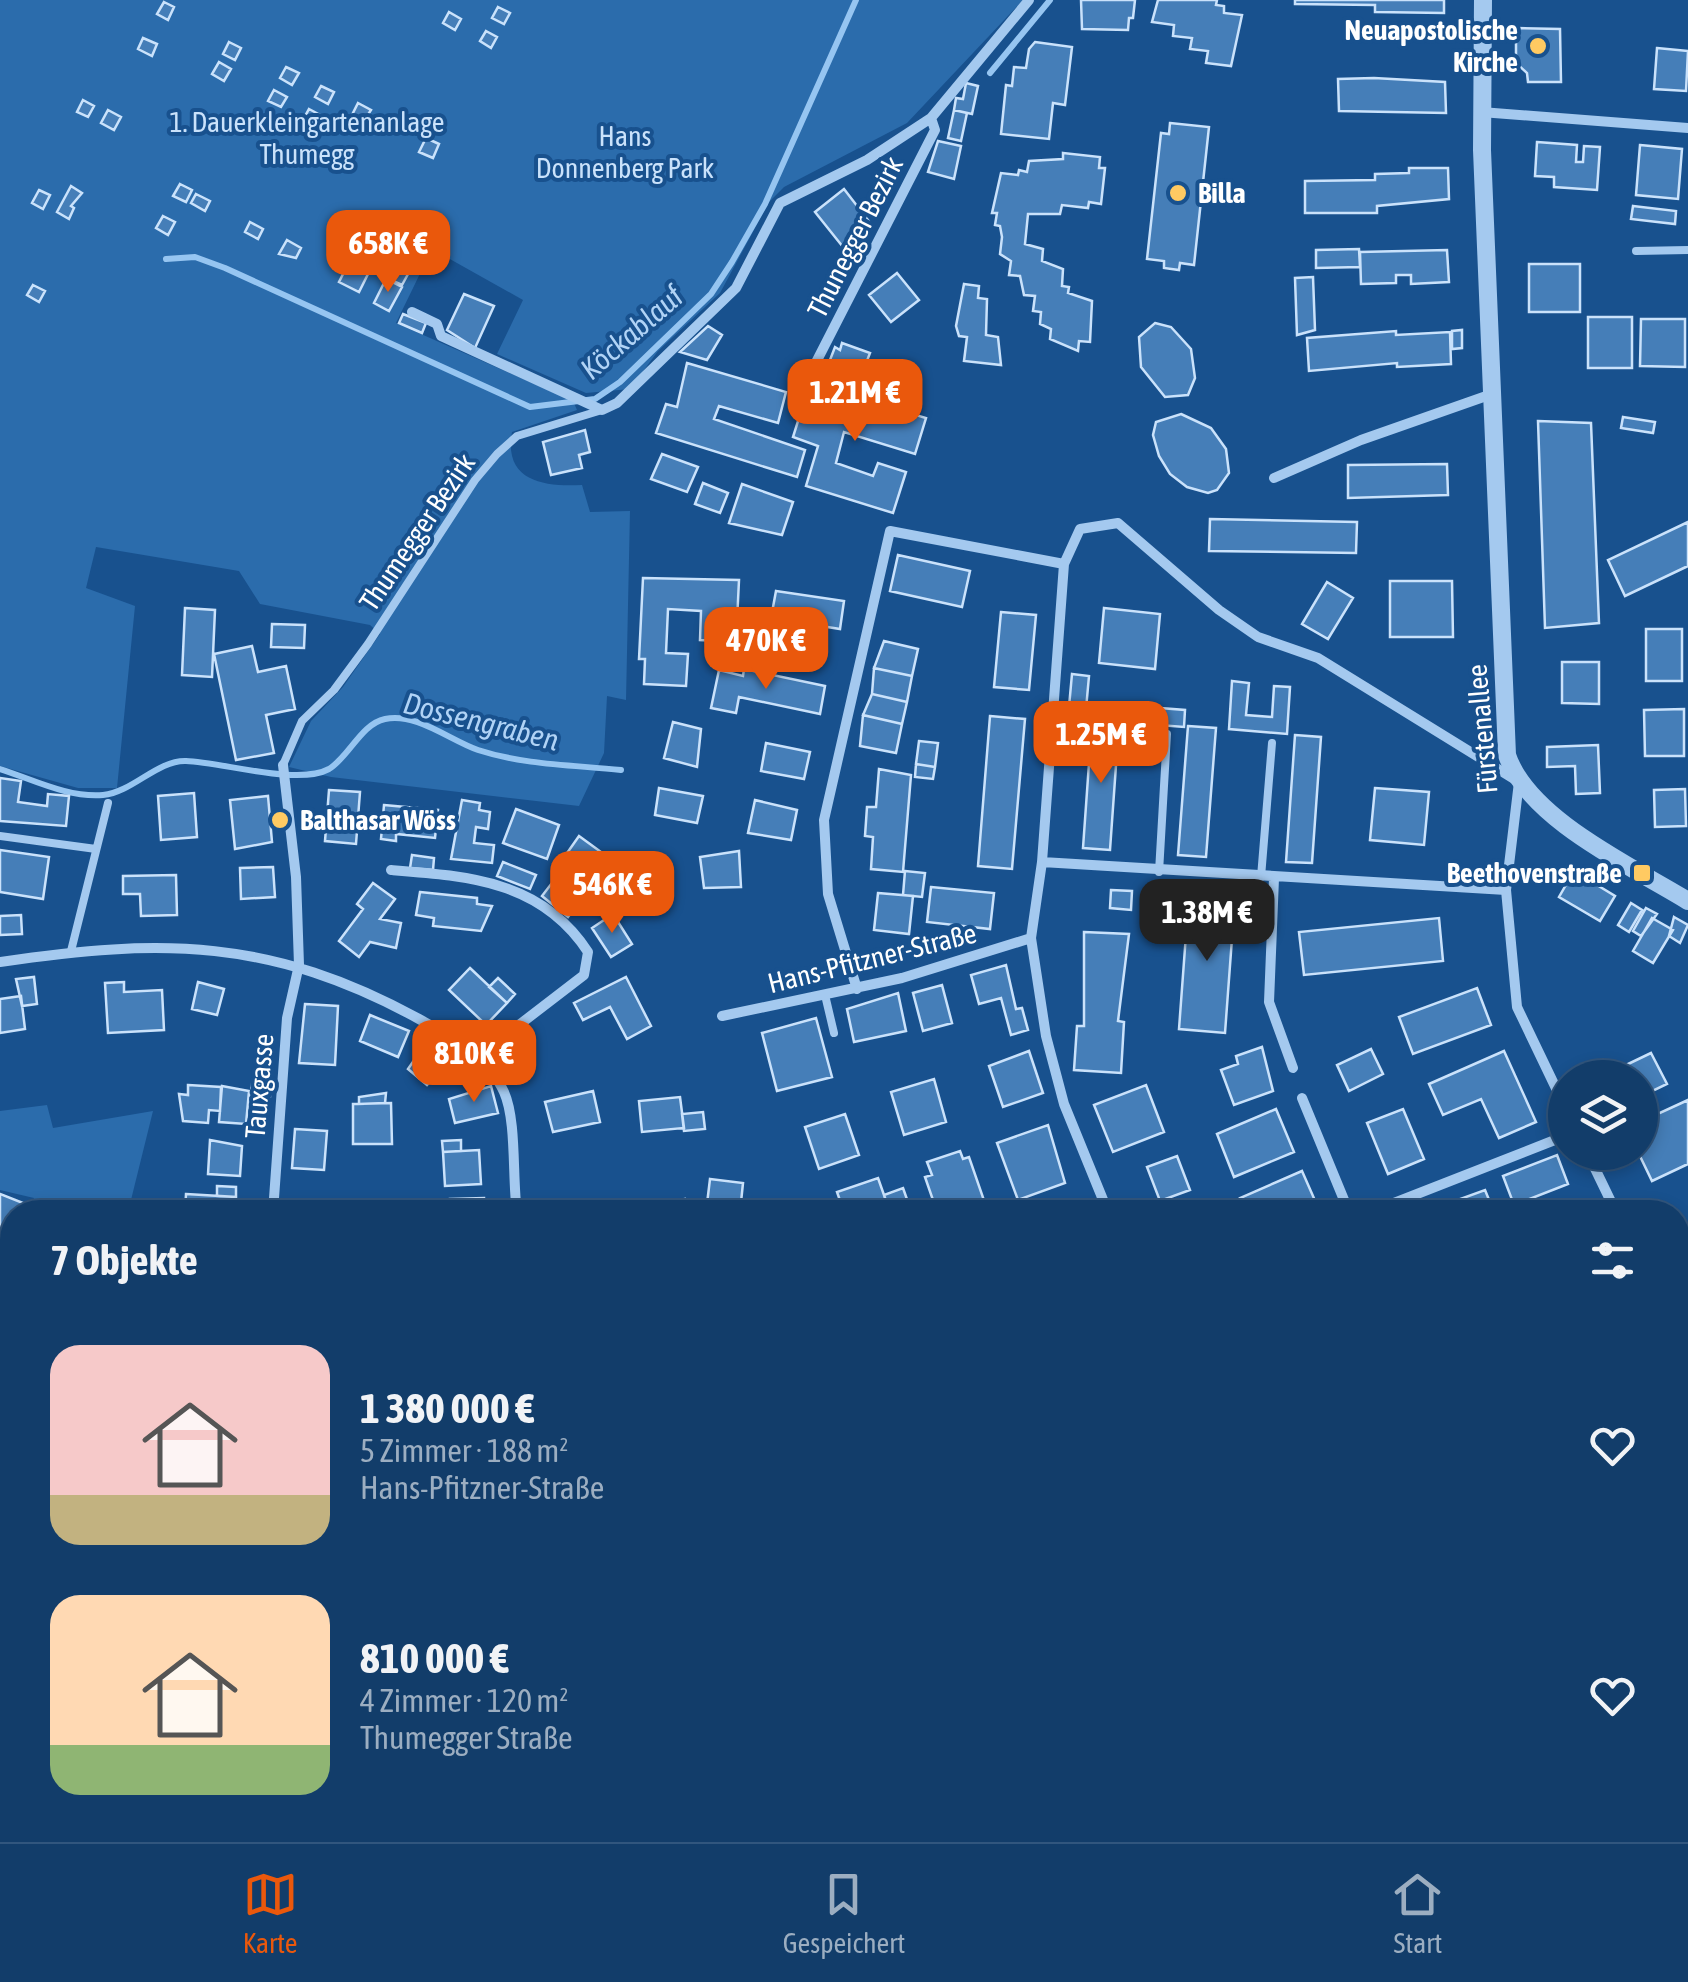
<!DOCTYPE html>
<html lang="de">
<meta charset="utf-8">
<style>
body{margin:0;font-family:"Asap Condensed",sans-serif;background:#1f4872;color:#f1f3f6;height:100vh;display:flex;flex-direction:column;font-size:38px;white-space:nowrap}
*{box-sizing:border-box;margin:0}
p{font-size:32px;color:#9caec1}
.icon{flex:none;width:55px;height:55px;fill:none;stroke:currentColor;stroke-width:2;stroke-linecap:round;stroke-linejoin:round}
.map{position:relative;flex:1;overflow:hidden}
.sheet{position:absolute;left:0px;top:1200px;width:1690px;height:642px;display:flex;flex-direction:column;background:#123d6a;border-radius:40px 40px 0 0;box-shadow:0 5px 15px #0003,0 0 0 2px #31567e}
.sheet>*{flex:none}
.fabs{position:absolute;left:1548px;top:1060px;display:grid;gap:20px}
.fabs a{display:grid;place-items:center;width:110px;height:110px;border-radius:50%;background:#123d6a;box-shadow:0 5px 15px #0003,0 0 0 2px #31567e;font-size:50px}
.price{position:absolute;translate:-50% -85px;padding:0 22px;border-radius:20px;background:#ea580c;color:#fff;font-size:32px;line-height:65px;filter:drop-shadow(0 2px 5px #0008)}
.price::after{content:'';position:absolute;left:50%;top:60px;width:30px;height:22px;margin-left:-15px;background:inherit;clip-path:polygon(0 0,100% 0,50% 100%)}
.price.current{background:#222;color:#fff}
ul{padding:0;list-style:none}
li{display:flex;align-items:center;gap:30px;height:250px;padding:0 50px}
li span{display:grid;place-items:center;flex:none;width:280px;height:200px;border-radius:30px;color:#555}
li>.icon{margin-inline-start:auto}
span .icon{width:120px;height:120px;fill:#fffc;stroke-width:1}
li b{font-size:42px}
h2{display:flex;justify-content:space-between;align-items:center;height:120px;padding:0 50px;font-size:42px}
.dock{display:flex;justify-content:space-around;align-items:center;height:140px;border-top:2px solid #31567e;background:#123d6a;font-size:28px;color:#9caec1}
.dock a{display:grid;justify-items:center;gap:5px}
.dock .current{color:#ea580c}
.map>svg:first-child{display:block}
.green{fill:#2b6cac}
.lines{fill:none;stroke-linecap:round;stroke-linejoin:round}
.stream{stroke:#96c5f1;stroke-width:6}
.building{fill:#457eb8;stroke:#cae2fb;stroke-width:2.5}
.service{stroke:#a4c9ef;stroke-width:8}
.minor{stroke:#a4c9ef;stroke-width:10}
.tertiary{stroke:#a4c9ef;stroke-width:18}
.secondary{stroke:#d1e5fa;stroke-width:20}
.poi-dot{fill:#ffca62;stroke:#18518e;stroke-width:4}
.labels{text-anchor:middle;stroke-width:8;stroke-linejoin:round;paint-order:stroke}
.poi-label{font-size:28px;font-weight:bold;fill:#fff;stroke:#18518e;text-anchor:end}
.park-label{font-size:28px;fill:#cae2fb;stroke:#18518e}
.street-label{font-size:28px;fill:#fff;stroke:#18518e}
.water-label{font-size:30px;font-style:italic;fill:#b0d3f6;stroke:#18518e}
</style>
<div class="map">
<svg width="1688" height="1842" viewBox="0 0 1688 1842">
<rect width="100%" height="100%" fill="#18518e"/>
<path class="green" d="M0,0H1023L907,123L784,187L769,202L720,293L658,351L630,389L586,393L497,354L523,300L432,249L396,323L573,401L577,410L512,432C503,482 545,487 582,485L590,512L630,511L626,700L607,696L604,753L579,806L331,777L289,767L311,721L343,687L380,634L370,625L260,604L239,571L96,547L86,588L135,606L117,788H78L0,766Z
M47,1105L53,1128L153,1111L128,1212H30L34,1198L0,1190V1111Z
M0,1378L12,1386V1830H115V1842H0Z"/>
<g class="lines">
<path class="stream" d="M990,73L1050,0
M166,259L195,257L225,268L530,407L595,399L620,382L711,294L732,262L765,204L856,0
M0,769C32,779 68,798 103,795C133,792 157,760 186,761C222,762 298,786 329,769C349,757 361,724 385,719C416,712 451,741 478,750C524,765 573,765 621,770"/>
</g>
<path class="building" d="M1081,0H1135L1133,18H1129L1128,30L1082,29Z
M1158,0H1217L1216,5L1224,6V13L1242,15L1231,66L1206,63L1208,51L1190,49L1192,38L1173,36L1174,25L1152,22Z
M1295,0H1444V13L1375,12V5L1295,4Z
M164,2L174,7L168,20L157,14Z
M498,7L510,13L504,24L492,18Z
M449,12L461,19L455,30L443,23Z
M1516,28L1560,29L1561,82H1528L1527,73L1516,63Z
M486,31L497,37L491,48L480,41Z
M143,38L157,44L152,56L138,49Z
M229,42L241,48L235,60L223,54Z
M1035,42L1072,47L1065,105L1053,103L1049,139L1001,134L1006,85L1012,86L1014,67L1026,68L1029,49Z
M1657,48L1688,51L1686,91L1654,89Z
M219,62L231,69L224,81L212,74Z
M286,67L299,73L292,85L280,78Z
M1374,78L1445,82L1446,113L1339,111L1338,79Z
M966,83L978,86L972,114L954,110L956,98L963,99Z
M321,86L334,92L328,104L315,97Z
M274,90L287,97L281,107L268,101Z
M83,100L94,106L88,117L77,112Z
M358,103L371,110L364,121L352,115Z
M309,109L322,116L316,127L303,120Z
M108,110L121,117L114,130L101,123Z
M954,110L967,113L961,141L948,138Z
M1170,123L1209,127L1194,265L1180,263L1179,270L1164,268V261L1147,259L1161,133L1169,134Z
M426,138L439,144L433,158L419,152Z
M938,141L961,146L954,179L928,172Z
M1537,142L1577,145L1576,162H1583L1584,146L1600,147L1597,190L1554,187V177L1535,176Z
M1640,145L1682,149L1678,199L1636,195Z
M1063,153L1100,157L1099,168H1105L1101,204L1089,202L1088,208L1062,205L1060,214H1028L1025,244L1043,249L1042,261L1063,269L1062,286L1069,287L1068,293L1092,301L1090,342L1079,341L1078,351L1050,339L1051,329L1040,324L1041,312L1033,311L1035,296L1024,295L1020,276L1009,275L1011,261L1000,254L1002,237L1000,226L995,225L997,213H992L1001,173L1018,175L1019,170L1027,172L1029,161L1063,159Z
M1409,168H1448L1449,199L1377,206V213H1305V181L1375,180V174L1409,173Z
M180,184L192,190L186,202L173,196Z
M71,186L82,193L71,206L74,208L69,219L57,212Z
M844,189L871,224L843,247L815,212Z
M39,190L50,195L43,209L32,203Z
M196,194L210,201L205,211L191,203Z
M1633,206L1676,211L1675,224L1631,219Z
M163,216L175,222L168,235L156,228Z
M250,222L263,229L258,239L245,232Z
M365,231L395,246L388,258L370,249L360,267L369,272L359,292L339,282Z
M287,240L301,248L296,258L279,254Z
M1359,249L1360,267L1316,268V250Z
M1447,250L1449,282L1411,284V275H1396V283L1361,284L1360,252Z
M401,259L413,265L402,285L391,280Z
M1529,264H1580V312H1529Z
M897,273L919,300L891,322L869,295Z
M1313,277L1315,330L1297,335L1295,278Z
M386,279L402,287L389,311L374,303Z
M964,284L979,286L978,298L987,299L986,335L998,337L1001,365L964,361L967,337L959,336L956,326Z
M33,285L45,291L39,302L27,295Z
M464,294L494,306L475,348L447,330Z
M403,314L426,323L422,333L399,323Z
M1588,317H1632V368H1588Z
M1641,319H1685V367L1640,366Z
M1155,323L1171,327L1191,349L1195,378L1188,395L1165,397L1141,367L1139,337Z
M708,326L722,335L707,360L680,352Z
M1462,330V348L1452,349V331Z
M1396,331V335L1450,332L1451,364L1397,367V363L1309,371L1307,338Z
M842,343L870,353L862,374L854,371L848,388L823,378L835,347L840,350Z
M687,363L786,392L778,423L719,406L714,419L805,450L797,477L656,433L666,404L677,407Z
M810,383L926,418L915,454L844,432L836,463L873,476L878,463L906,472L893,513L806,486L818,446L793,437Z
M1181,414L1211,428L1226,449L1229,473L1217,490L1208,493L1187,487L1170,474L1159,456L1153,435L1156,422Z
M1623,417L1655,422L1653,433L1621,428Z
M1538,421L1591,423L1599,623L1545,628Z
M585,430L590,452L579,455L582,468L551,475L543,442Z
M662,454L698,467L687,492L651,479Z
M1447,464L1448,495L1348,498V465Z
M703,483L728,493L720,513L695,504Z
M742,484L793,502L782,535L729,523Z
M1210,519L1357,522L1356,553L1209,551Z
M1688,522V566L1625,596L1608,560Z
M898,555L970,571L962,607L890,591Z
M643,578L739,580L736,642L700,640L701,611L668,609L666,653L688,654L686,686L644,684L645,659H639Z
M1390,581H1452L1453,637H1390Z
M1327,582L1353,598L1328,639L1302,624Z
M776,591L844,601L840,629L771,618Z
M185,608L215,610L212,677L182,675Z
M1104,608L1160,614L1155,669L1099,663Z
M1001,612L1036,615L1029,690L994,687Z
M272,624L305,625L304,648L271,647Z
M1646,629H1682V681H1646Z
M884,641L918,649L912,676L874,668Z
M252,646L258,672L286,666L295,709L266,715L274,753L236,760L214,654Z
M1562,662H1599V704L1562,703Z
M874,668L912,676L907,702L872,694Z
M744,669L825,686L820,714L739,697L736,713L711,708L719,670L743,676Z
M1072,674L1089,676L1085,720L1068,718Z
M1232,681L1249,683L1246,715L1272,717L1274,686L1290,687L1287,734L1229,729Z
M872,694L907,702L902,724L863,715Z
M1134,706L1185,710L1184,727L1133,723Z
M1684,709V756H1645L1644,710Z
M863,715L902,724L896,753L860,746Z
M990,716L1025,719L1012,869L978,866Z
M1092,721L1119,723L1110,850L1083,848Z
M673,722L701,729L697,767L664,758Z
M1188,726L1216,728L1206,857L1178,855Z
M1295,735L1321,737L1312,863L1286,862Z
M919,741L938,743L935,767L916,764Z
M766,743L810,752L804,779L761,771Z
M1598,745L1600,793L1576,794L1575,766L1547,767V747Z
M916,764L935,767L933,779L915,777Z
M879,769L911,775L903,872L871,869L873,837L865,836L867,807H876Z
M0,778L21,781L18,802L47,806L48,794L69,796L66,826L0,821Z
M659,788L703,796L697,823L655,815Z
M1375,788L1429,792L1424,845L1370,840Z
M1685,789L1686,826L1655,827L1654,790Z
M329,790L360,792L356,844L325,841Z
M194,793L197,837L161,840L158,796Z
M268,796L272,842L235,849L230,800Z
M462,800L480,803L479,810L490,812L488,829L476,827L474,843L494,845L492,863L451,859Z
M755,800L797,810L791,840L748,833Z
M384,805L438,810L435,838L396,834V841L381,839Z
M516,809L559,825L547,859L503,843Z
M579,836L616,863L594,892L558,866Z
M0,850L49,857L43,899L0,892Z
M739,851L741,887L704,888L700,857Z
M412,855L434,858L433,870L410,868Z
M503,862L536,875L530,889L497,876Z
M273,867L275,897L241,899L240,868Z
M905,871L925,873L922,897L903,895Z
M1574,871L1615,896L1600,921L1559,897Z
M176,875L177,915L141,916L140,894H123V876Z
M373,883L395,899L380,919L401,923L396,948L370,942L359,957L339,941L363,909L357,904Z
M552,883L578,904L568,917L542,896Z
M931,887L994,893L990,929L927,922Z
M1111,890L1132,891L1131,910L1110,908Z
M420,892L477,898V904L492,906L481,931L433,926L434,918L416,915Z
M878,893L913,896L909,934L874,930Z
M1189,894L1235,898L1225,1033L1179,1029Z
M1631,903L1642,910L1629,932L1618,925Z
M1646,908L1657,914L1641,936L1633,931Z
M613,914L632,944L611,957L592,928Z
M21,915L22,934L0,935V916Z
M1674,917L1688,925L1680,943L1669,936Z
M1439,918L1443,961L1304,975L1299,932Z
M1652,918L1673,930L1653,963L1633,951Z
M1084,932L1129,934L1118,1021L1124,1022L1121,1073L1074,1070L1077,1026H1084Z
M1006,965L1016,1009L1022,1008L1028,1030L1011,1035L1001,998L979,1004L971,975Z
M470,968L507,1003L486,1025L449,990Z
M34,977L37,1004L22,1006L16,979Z
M626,977L651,1026L627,1039L610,1007L583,1020L574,1003Z
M498,978L515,994L507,1003L489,987Z
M124,982V992L162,990L164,1030L108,1033L105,983Z
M198,982L224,989L217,1015L192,1009Z
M942,985L952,1023L923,1031L913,993Z
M1477,988L1491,1025L1413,1054L1399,1017Z
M898,993L906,1031L854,1042L847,1009Z
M21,996L25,1029L0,1033V999Z
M305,1004L338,1006L335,1065L299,1063Z
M370,1015L409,1031L398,1057L360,1041Z
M816,1018L832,1077L777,1091L762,1033Z
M426,1043L453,1068L442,1081L436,1075L427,1085L408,1069Z
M1262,1047L1273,1091L1234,1105L1221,1070L1238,1064L1236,1056Z
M1371,1049L1383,1074L1349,1091L1337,1065Z
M1029,1051L1043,1093L1003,1107L989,1066Z
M1504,1051L1536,1122L1499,1138L1481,1099L1443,1115L1429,1084Z
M1651,1053L1667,1084L1640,1097V1078L1601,1077Z
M934,1079L946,1122L904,1135L891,1092Z
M252,1084L271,1086L269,1106L250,1104Z
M188,1085L221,1087L220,1111L209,1110L208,1123L183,1121L179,1094L188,1095Z
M1146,1085L1164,1132L1113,1152L1094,1105Z
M222,1086L249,1091L246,1124L219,1122Z
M491,1086L498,1113L455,1123L449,1099Z
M593,1091L600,1122L553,1132L545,1102Z
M386,1093L385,1103L359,1104V1097Z
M680,1097L684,1128L642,1132L639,1101Z
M1688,1100V1164L1652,1181L1638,1152L1640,1122Z
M391,1103L392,1144H353V1104Z
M1276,1109L1294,1152L1234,1177L1217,1134Z
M1403,1109L1424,1159L1388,1174L1367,1123Z
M703,1112L705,1129L684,1131L682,1114Z
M845,1114L859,1155L819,1169L805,1127Z
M1048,1125L1065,1183L1018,1200L997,1143Z
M295,1129L327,1131L324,1170L292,1168Z
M210,1140L242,1146L240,1176L208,1174Z
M461,1140V1151L443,1152L442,1141Z
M479,1150L481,1184L445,1186L443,1152Z
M960,1151L963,1159L969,1157L988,1212H923L920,1205L933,1200L925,1177L932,1175L927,1162Z
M1557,1155L1568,1184L1514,1205L1503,1176Z
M1177,1156L1190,1190L1160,1201L1147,1167Z
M1302,1171L1320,1212H1247L1240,1198Z
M878,1178L890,1212H844L837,1192Z
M710,1179L743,1183L740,1212H706Z
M217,1186L236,1187V1197L217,1196Z
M903,1188L909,1205L889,1212L884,1195Z
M1485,1190L1494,1212H1456L1452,1202Z
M0,1194L23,1203L20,1212H12L9,1258L0,1255Z
M186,1194L236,1197L235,1212H185Z
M484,1198V1212H451L450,1199Z
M685,1199L689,1212H672L670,1202Z
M1085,1200L1091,1212H1058Z
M1443,1200L1448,1212H1426L1424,1208Z
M406,1203L407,1212H368V1206Z
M0,1298L12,1304V1354L0,1348Z
M1688,1445V1488L1678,1493V1450Z
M1678,1618L1688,1626L1685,1676L1678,1672Z
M193,1830H223L222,1842H192Z
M337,1830L340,1842H302L301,1840Z
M364,1830H394L393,1842H363Z
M499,1830H539L543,1842H503Z
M636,1830L637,1842H592L591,1832Z
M723,1830H761V1832L723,1836Z
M1019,1830L1029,1836L1037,1831L1042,1841L1050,1837L1053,1842H997Z
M1289,1830H1330L1307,1842H1295Z
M1443,1830H1479L1486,1842H1451Z"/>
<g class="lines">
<path class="service" d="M1636,251L1688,250
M283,765L302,721L334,690L368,644L475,480L497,454L517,436L602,410
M0,836L96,849
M1159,872L1167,734
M1261,877L1272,743
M71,951L108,803
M825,995L834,1033
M1688,1793L1682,1824L1688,1832"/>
<path class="minor" d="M1481,112L1688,128
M412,312L437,324L441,336L602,410L617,403L736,288L780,203L867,160L931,118L1029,0
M809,376L935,130L931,118
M1274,478L1361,440L1492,394
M1064,564L1042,862L1031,938L1046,1036L1064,1104L1108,1212
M1042,862L1506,890
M391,870C469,876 542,881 588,952L584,975L476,1058
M1274,878L1269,1002L1293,1068
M0,962C162,938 271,938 419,1019C449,1035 489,1059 504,1092C517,1121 512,1179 517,1212
M857,989L828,894L824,820L890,531L1064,564L1080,529L1118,523L1219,610L1258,637L1318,658L1519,782L1506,890L1517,1007L1565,1107
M722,1016L902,978L1031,938
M1302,1098L1349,1212
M1587,1152L1616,1212
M273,1212L287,1018L299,965L296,877L283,765
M1371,1212L1565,1136
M1678,1340L1688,1363
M1678,1521L1688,1513
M661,1830L662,1842
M966,1830L968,1842
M1405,1830L1412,1842
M244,1842L245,1830
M411,1842L412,1830
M1165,1842L1187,1830"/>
<path class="tertiary" d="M1483,0L1482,150L1507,755C1528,819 1633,867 1688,901
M1638,1830L1639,1842"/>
<path class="secondary" d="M1678,1731L1688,1718
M1545,1842L1563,1830"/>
</g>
<g class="poi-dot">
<circle cx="1538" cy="46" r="10"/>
<circle cx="1178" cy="193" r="10"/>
<circle cx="280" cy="820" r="10"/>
<rect x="1632" y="863" width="20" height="20" rx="5"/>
</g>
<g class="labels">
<g class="poi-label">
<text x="1518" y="40">Neuapostolische<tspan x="1518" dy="32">Kirche</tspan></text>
<text x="1198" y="203" text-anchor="start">Billa</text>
<text x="300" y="830" text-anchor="start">Balthasar Wöss</text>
<text x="1622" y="883">Beethovenstraße</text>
</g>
<g class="park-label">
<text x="307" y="132">1. Dauerkleingartenanlage<tspan x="307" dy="32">Thumegg</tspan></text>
<text x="625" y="146">Hans<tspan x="625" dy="32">Donnenberg Park</tspan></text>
</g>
<g class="street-label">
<text transform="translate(855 237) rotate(-63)" y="10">Thunegger Bezirk</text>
<text transform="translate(417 532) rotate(-56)" y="10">Thumegger Bezirk</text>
<text transform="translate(1482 729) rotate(-95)" y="10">Fürstenallee</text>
<text transform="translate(872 958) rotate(-14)" y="10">Hans-Pfitzner-Straße</text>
<text transform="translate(259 1086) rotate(-85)" y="10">Tauxgasse</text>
</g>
<g class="water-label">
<text transform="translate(632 333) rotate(-41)" y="10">Köckablauf</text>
<text transform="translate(481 722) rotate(14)" y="10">Dossengraben</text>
</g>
</g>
</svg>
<div class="fabs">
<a><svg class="icon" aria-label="layers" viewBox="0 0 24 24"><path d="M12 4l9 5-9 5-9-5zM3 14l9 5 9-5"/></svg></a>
</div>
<b class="price" style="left:388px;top:295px">658K €</b>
<b class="price" style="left:855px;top:444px">1.21M €</b>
<b class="price" style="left:766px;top:692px">470K €</b>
<b class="price" style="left:1101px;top:786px">1.25M €</b>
<b class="price" style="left:612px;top:936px">546K €</b>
<b class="price current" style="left:1207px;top:964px">1.38M €</b>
<b class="price" style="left:474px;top:1105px">810K €</b>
<section class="sheet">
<h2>7 Objekte<svg class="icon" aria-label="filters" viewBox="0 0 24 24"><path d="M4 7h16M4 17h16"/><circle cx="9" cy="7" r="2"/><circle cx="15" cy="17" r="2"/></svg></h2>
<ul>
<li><span style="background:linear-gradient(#f6c9c9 75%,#c2b280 0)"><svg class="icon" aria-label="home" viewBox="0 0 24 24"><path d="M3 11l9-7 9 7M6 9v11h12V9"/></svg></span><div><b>1 380 000 €</b><p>5 Zimmer · 188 m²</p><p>Hans-Pfitzner-Straße</p></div><svg class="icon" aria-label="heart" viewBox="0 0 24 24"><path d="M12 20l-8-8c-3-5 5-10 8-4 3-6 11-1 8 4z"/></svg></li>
<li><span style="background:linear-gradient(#ffd9b3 75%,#8fb573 0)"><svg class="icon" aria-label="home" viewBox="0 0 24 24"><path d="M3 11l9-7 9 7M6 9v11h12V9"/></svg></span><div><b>810 000 €</b><p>4 Zimmer · 120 m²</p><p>Thumegger Straße</p></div><svg class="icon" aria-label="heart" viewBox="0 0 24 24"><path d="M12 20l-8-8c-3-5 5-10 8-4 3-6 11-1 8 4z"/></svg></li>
</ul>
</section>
</div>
<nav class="dock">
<a class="current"><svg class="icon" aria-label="map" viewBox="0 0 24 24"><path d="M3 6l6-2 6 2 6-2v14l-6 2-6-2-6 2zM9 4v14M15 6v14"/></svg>Karte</a>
<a><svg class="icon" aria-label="saved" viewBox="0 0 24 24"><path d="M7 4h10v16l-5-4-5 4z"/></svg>Gespeichert</a>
<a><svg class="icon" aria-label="home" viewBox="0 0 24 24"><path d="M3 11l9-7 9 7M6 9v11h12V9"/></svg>Start</a>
</nav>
